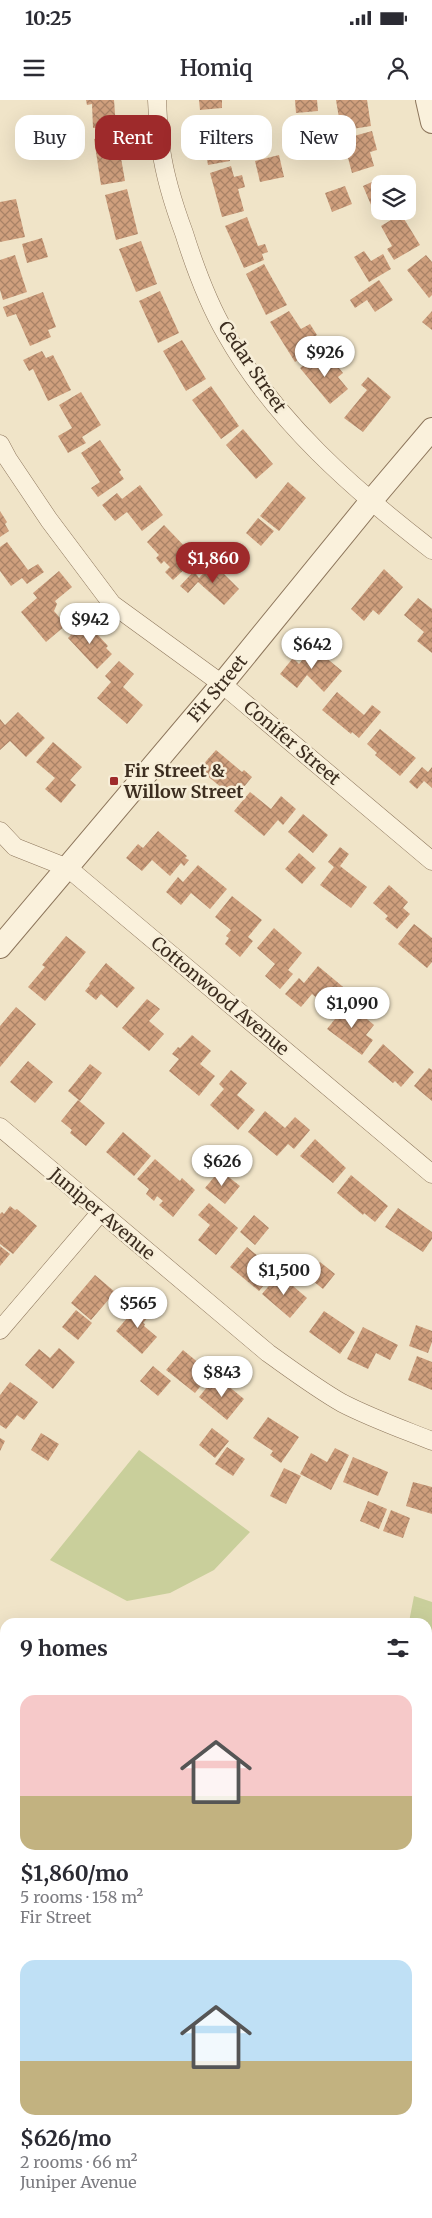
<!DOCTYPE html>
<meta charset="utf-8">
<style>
body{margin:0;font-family:Merriweather,serif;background:#f7f7f7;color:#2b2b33;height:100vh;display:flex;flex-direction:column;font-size:19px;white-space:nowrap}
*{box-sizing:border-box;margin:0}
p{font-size:16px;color:#7c7c81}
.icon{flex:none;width:28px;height:28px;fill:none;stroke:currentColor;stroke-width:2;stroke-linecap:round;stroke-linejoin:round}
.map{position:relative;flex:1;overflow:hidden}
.details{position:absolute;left:0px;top:1518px;width:432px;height:601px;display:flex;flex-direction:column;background:#fff;border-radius:15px 15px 0 0;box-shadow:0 5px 20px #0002}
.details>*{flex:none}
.hud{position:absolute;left:15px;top:15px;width:402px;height:45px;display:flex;gap:10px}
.fabs{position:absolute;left:371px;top:75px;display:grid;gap:10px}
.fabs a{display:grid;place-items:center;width:45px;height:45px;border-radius:10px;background:#fff;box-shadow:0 5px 20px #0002;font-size:25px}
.price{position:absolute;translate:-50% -42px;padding:0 11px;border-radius:18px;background:#fff;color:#222;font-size:16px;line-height:32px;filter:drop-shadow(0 1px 2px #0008)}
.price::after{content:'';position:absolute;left:50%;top:30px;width:15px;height:11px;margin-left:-8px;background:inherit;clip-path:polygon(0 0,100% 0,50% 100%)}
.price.on{background:#9e2a2b;color:#fff}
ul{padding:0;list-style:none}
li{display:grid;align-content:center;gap:10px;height:265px;padding:0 20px}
li span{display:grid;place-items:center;height:155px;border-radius:15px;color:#555}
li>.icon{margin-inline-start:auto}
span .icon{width:90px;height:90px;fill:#fffc;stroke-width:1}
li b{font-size:21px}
h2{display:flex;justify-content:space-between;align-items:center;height:60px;padding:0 20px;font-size:21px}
.tag{padding:0 18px;border-radius:15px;background:#fff;box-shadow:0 5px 20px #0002;font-size:18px;line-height:45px}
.tag.on{background:#9e2a2b;color:#fff}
.status{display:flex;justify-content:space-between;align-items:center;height:35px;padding:0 25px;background:#fff;direction:ltr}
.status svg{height:14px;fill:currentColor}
header{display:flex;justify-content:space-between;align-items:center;height:65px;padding:0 20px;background:#fff;font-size:22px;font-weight:600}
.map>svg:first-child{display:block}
.green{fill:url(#green-dots)}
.pitch{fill:#c9cf9b}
.building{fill:url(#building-cross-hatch)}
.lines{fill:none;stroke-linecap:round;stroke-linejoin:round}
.minor-casing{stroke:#8d765c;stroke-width:19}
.tertiary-casing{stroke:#8d765c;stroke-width:24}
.minor{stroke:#faf1dc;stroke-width:18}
.tertiary{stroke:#faf1dc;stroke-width:22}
.poi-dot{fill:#9e2a2b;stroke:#f7eed8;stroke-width:2}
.labels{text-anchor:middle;stroke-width:5;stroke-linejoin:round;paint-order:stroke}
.street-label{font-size:18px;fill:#3d2e20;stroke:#f7eed8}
.poi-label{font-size:18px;font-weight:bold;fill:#3d2e20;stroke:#f7eed8;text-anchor:start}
</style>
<div class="status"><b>10:25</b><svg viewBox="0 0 49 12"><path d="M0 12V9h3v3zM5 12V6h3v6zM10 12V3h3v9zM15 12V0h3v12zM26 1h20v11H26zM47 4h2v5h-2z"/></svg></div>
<header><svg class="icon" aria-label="menu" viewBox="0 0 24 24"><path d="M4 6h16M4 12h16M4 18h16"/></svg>Homiq<svg class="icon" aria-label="person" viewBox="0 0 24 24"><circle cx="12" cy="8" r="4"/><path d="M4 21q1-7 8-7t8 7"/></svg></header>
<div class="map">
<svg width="432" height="2118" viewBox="0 0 432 2118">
<defs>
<pattern id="green-dots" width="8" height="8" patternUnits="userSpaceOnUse" patternTransform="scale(1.25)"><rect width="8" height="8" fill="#c9cf9b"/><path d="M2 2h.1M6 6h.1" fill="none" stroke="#aeb285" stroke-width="1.8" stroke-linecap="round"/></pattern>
<pattern id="building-cross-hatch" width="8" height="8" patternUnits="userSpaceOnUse" patternTransform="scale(1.25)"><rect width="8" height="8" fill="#cf9f7d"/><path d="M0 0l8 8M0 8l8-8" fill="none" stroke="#a98266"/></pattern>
</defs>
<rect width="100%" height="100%" fill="#f0e4c8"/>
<path class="green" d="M5,1693V1778L0,1782V1698Z"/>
<path class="pitch" d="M139,1350L250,1432L214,1470L170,1493L127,1501L50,1460Z
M414,1496L432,1502V1635L428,1631V1522H409Z"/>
<path class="building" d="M86,0H114L116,27L93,28L92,4L87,5Z
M199,0H222V8L200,10Z
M295,0H317L318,11L296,13Z
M336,0H367L371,26L346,30L345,17L339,18Z
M223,15L230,61L208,65L200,19Z
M372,31L377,50L370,52L374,66L352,73L343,39Z
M117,35L125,81L101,85L94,39Z
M279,55L284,77L260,82L255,61Z
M231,66L234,77L242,75L245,87L238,89L244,111L222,117L210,73Z
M385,76L388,84H380V111H395L377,119L363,86Z
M345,86L352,104L332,112L325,93Z
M127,89L138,134L116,140L105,95Z
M16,99L25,137L0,142V102Z
M401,114L420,145L394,160L387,149L392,146L381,126Z
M247,117L258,146L265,144L268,152L262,154L264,160L244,168L225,126Z
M42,138L48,157L27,163L22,144Z
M141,141L157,184L136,192L119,149Z
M364,151L371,161L383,154L391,169L369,182L354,157Z
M15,155L27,192L3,200L0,190V160Z
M426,155L432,162V195L429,198L407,170Z
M264,164L287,205L266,215L246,174Z
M379,180L393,200L375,212L367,200L355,208L350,200Z
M160,191L179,233L158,243L139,201Z
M43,192L56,227L48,230L51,237L30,246L16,214L7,217L3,207Z
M289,211L301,229L310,224L317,235L309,240L314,249L295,262L270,222Z
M432,211V230L422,222Z
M182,240L206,279L186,291L163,251Z
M42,251L46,258L53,255L71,290L48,301L33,269L29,271L23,260Z
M318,254L329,268L335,263L343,273L338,277L348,289L330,304L300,268Z
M368,277L391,297L363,332L344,318L367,290L361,285Z
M211,286L239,326L221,339L192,300Z
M81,292L101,325L82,337L86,343L68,353L58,336L72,328L59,305Z
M243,329L273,364L256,379L226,345Z
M100,340L121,370L119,372L124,379L98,397L91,388L100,382L81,353Z
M288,382L306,398L279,431L260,416Z
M140,385L163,415L142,431L127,412L115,421L102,405L117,393L122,399Z
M0,411L7,422L5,424L9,431L0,437Z
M258,418L274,431L261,446L246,433Z
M164,425L190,452L182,460L188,466L173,480L165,472L170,467L164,461L161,464L156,458L159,455L147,442Z
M7,442L28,470L38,464L44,472L27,484L22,478L11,486L0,471V447Z
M213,463L239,489L224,505L198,482L188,493L180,486L194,471L199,478Z
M384,469L403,487L379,515L373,510L364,521L351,509Z
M59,471L72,487L55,501L57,504L54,511L66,525L46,542L21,512L37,498L33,493Z
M418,498L432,509V553L417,541L424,532L404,515Z
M85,521L108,546L106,548L112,554L97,569L68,538Z
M313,547L342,571L324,592L307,575L297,588L280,574L293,558L299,564Z
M119,561L134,574L123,587L143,605L127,624L97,598L111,582L105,576Z
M337,592L364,615L372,605L381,612L359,638L352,632L351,634L322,610Z
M18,612L45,638L26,657L10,641L0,650V619L5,625Z
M380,629L416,658L400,676L375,655L377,653L367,644Z
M53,642L82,667L70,680L76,685L61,703L45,689L55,678L36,662Z
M216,650L242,672L244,670L252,677L239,693L233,687L228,693L199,669Z
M422,667L428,672L432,667V688L424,681L417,689L409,682Z
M250,692L271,709L281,696L296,709L283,725L278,720L264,736L234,711Z
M303,714L328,735L313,753L288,732Z
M158,731L187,756L185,758L189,760L184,766L181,763L170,776L152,760L142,771L126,758L138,744L143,748Z
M340,747L349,754L340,766L367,787L351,808L320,785L334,767L328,762Z
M299,753L316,768L302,784L285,769Z
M198,765L227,789L210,809L191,793L181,805L166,792L178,777L183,782Z
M389,785L408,802L403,808L410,814L397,829L385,819L388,816L373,803Z
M232,796L262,820L248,837L253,841L240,857L225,844L229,838L226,836L231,830L215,817Z
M414,824L432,838V862L427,868L398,844Z
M274,828L302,853L288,870L293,874L280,889L265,876L275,864L257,848Z
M66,836L86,852L45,901L28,887L45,867L42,865Z
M106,863L135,888L117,908L101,894L96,900L85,891L90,885L89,884Z
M318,866L348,891L332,911L312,894L301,907L285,894L299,878L304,883Z
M147,899L160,909L149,921L164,934L149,951L122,928Z
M348,903L374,925L366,935L373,940L362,955L327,929Z
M16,907L36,924L0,967V926Z
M192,935L211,951L200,964L215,976L199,996L169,971L179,959L172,954L178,947L180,948Z
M383,944L414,972L401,987L395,981L393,983L368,962Z
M28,961L53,982L35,1003L10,982Z
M90,964L102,973L80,1001L68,991Z
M429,968L432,970V1001L414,986Z
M231,970L247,983L237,995L255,1010L238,1030L210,1005L224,989L219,984Z
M78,1000L105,1023L86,1046L70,1033L72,1030L61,1021Z
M265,1011L285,1028L295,1017L310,1030L294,1049L288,1044L277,1056L248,1032Z
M123,1032L151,1056L134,1076L106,1052Z
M315,1039L346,1068L333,1083L300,1056Z
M155,1059L180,1081L182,1078L195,1090L173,1117L159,1105L163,1101L157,1096L154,1101L146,1094L149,1089L137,1079Z
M220,1070L240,1086L225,1104L205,1088Z
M351,1075L388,1106L375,1122L364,1113L363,1115L337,1093Z
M209,1103L238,1128L216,1155L198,1140L210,1125L198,1115Z
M10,1106L15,1110L17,1109L37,1126L13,1154L0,1144V1114L2,1112L4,1114Z
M398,1108L432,1132V1139L423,1152L385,1127Z
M254,1115L269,1128L255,1145L240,1132Z
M0,1146L10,1154L0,1166Z
M247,1147L276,1171L259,1191L230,1167Z
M320,1162L335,1174L323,1189L308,1177Z
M279,1174L307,1198L290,1218L262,1194Z
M95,1175L115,1192L91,1220L71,1203Z
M140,1203L152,1213L143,1223L145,1224L144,1226L157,1237L142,1254L116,1231Z
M76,1210L92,1223L78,1240L62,1227Z
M324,1211L355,1232L340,1254L309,1232Z
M416,1225L432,1231V1242L428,1253L409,1246Z
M363,1227L398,1245L390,1260L376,1253L368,1269L347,1259Z
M59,1248L75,1262L53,1289L25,1265L39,1249L50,1258Z
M183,1250L211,1273L195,1293L166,1270Z
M417,1256L432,1262V1290L408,1280Z
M153,1266L171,1281L158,1296L140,1281Z
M216,1276L244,1299L227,1320L199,1297Z
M10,1282L38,1302L24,1320L17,1315L6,1329L0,1325V1295Z
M268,1317L299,1337L281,1363L270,1355L273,1351L253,1338Z
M212,1328L229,1341L215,1358L199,1345Z
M41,1333L59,1344L48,1361L31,1350Z
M0,1338L5,1341L0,1351Z
M227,1347L245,1359L233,1376L215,1364Z
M335,1348L349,1355L331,1390L300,1374L311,1353L327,1362Z
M353,1357L388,1372L378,1396L343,1382Z
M284,1368L301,1376L286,1404L270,1396Z
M413,1382L432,1387V1414L406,1406Z
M368,1401L387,1409L379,1429L360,1421Z
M391,1410L410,1418L403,1438L383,1431Z
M5,1894V1927L0,1922V1899Z
M432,1917V1936L428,1932V1921Z
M428,1942L432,1946V1951L428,1956Z
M3,2037L5,2039V2098L0,2093V2040Z
M432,2075V2118H423L424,2114H428V2086Z
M34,2114H56L59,2118H31L30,2116Z
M240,2114H258L253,2118H245Z
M369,2114H405V2118H369Z"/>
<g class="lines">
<defs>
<path id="minor" d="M157,0C158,16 158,33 161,49C165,78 174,106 184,133C195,168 208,203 226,234C275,321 354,390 432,450
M0,344L8,359L49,420L112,504L222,584L432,761
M0,731L15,747L68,768L432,1074
M0,1027L268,1253C292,1270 316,1288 342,1303C371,1318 402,1329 432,1341
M0,1230L100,1113
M428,1852L432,1848
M0,1994L5,1999
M117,2114L122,2118
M161,2118L165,2114"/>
<g id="tertiary">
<path d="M427,0L432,22"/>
<path id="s1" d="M0,847L222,584L371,401L432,329"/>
</g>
</defs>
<use href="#minor" class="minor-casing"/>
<use href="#tertiary" class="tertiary-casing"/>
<use href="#minor" class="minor"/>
<use href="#tertiary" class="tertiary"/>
</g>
<rect class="poi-dot" x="109" y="676" width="10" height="10" rx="2.5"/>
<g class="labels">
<g class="street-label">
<text transform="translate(252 267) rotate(56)" y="6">Cedar Street</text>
<text dy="6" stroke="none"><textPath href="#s1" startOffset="338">Fir Street</textPath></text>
<text transform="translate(292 643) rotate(40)" y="6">Conifer Street</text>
<text transform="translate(220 896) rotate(40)" y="6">Cottonwood Avenue</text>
<text transform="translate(102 1114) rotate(40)" y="6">Juniper Avenue</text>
</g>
<g class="poi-label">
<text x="124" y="677">Fir Street &amp;<tspan x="124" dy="21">Willow Street</tspan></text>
</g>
</g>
</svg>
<div class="fabs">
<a><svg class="icon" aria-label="layers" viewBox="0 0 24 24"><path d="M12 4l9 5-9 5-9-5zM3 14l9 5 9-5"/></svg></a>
</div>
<b class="price" style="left:325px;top:278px">$926</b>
<b class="price on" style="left:213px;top:484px">$1,860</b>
<b class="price" style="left:90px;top:545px">$942</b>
<b class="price" style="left:312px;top:570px">$642</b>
<b class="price" style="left:352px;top:929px">$1,090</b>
<b class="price" style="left:222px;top:1087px">$626</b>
<b class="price" style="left:284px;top:1196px">$1,500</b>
<b class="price" style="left:138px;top:1229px">$565</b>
<b class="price" style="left:222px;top:1298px">$843</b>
<div class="hud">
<a class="tag">Buy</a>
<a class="tag on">Rent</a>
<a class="tag">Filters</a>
<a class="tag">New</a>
</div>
<section class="details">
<h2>9 homes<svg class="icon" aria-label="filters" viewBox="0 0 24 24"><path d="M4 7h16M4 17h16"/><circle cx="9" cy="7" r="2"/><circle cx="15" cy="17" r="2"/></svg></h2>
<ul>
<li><span style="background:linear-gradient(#f6c9c9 65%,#c2b280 0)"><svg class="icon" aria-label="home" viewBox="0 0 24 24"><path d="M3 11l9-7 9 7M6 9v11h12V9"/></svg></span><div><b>$1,860/mo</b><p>5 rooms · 158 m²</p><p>Fir Street</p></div></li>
<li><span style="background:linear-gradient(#bfe0f5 65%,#c2b280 0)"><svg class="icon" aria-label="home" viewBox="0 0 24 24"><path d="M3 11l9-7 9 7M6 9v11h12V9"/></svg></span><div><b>$626/mo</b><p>2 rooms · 66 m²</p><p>Juniper Avenue</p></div></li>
</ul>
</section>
</div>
